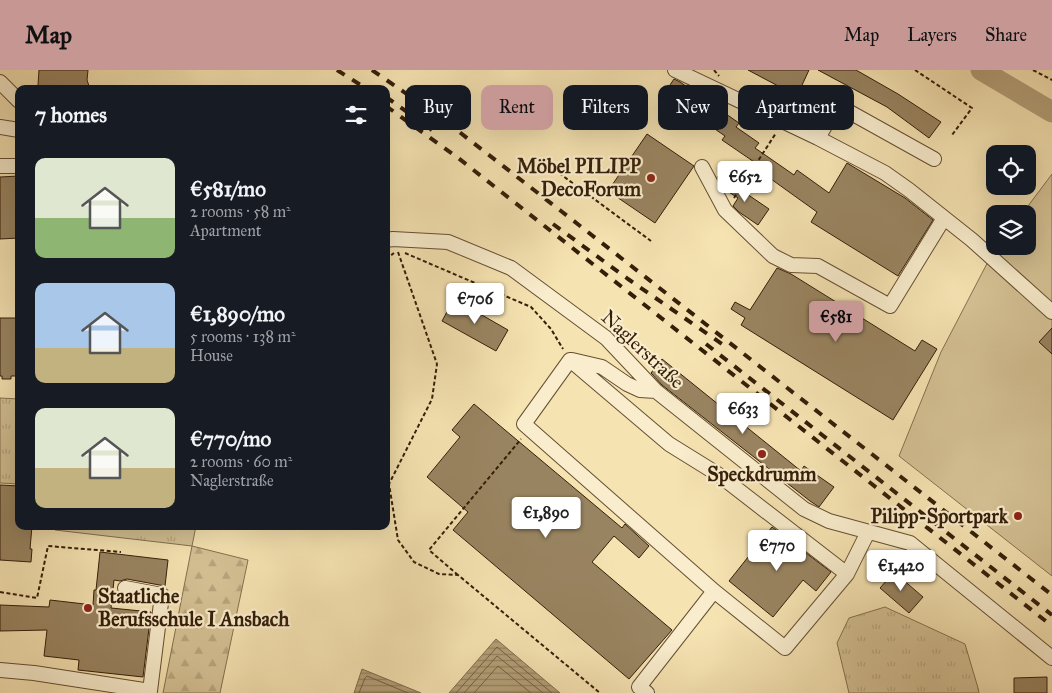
<!DOCTYPE html>
<meta charset="utf-8">
<style>
body{margin:0;font-family:"IM FELL Great Primer",serif;background:#242831;color:#f1f3f6;height:100vh;display:flex;flex-direction:column;font-size:19px;white-space:nowrap}
*{box-sizing:border-box;margin:0}
p{font-size:16px;color:#9ea1a6}
.icon{flex:none;width:28px;height:28px;fill:none;stroke:currentColor;stroke-width:2;stroke-linecap:round;stroke-linejoin:round}
.map{position:relative;flex:1;overflow:hidden}
.sheet{position:absolute;left:15px;top:15px;width:375px;height:445px;display:flex;flex-direction:column;background:#171b24;border-radius:10px;box-shadow:0 5px 20px #0002}
.sheet>*{flex:none}
.top-card{position:absolute;left:405px;top:15px;width:475px;height:45px;display:flex;gap:10px}
.fabs{position:absolute;left:986px;top:75px;display:grid;gap:10px}
.fabs a{display:grid;place-items:center;width:50px;height:50px;border-radius:10px;background:#171b24;box-shadow:0 5px 20px #0002;font-size:25px}
.price{position:absolute;translate:-50% -42px;padding:0 11px;border-radius:5px;background:#fff;color:#222;font-size:16px;line-height:32px;filter:drop-shadow(0 1px 2px #0008)}
.price::after{content:'';position:absolute;left:50%;top:30px;width:15px;height:11px;margin-left:-8px;background:inherit;clip-path:polygon(0 0,100% 0,50% 100%)}
.price.selected{background:#c59692;color:#111}
ul{padding:0;list-style:none}
li{display:flex;align-items:center;gap:15px;height:125px;padding:0 20px}
li span{display:grid;place-items:center;flex:none;width:140px;height:100px;border-radius:10px;color:#555}
li>.icon{margin-inline-start:auto}
span .icon{width:60px;height:60px;fill:#fffc;stroke-width:1}
li b{font-size:21px}
h2{display:flex;justify-content:space-between;align-items:center;height:60px;padding:0 20px;font-size:21px}
.pill{padding:0 18px;border-radius:10px;background:#171b24;box-shadow:0 5px 20px #0002;font-size:18px;line-height:45px}
.pill.selected{background:#c59692;color:#111}
header{display:flex;align-items:center;gap:30px;box-sizing:border-box;height:70px;padding:0 25px;background:#c59692;color:#111}
header strong{font-size:24px}
nav{display:flex;gap:28px;margin-inline-start:auto;font-size:18px}
.map>svg:first-child{display:block}
.grass{fill:url(#grass-tufts);stroke:#85704f}
.forest{fill:url(#forest-firs);stroke:#85704f}
.garden{fill:#d5c295;stroke:#85704f}
.water{fill:url(#water-rules);stroke:#816c4c}
.lines{fill:none;stroke-linecap:round;stroke-linejoin:round}
.shore{stroke:#745f41;stroke-width:1}
.river{stroke:#b4a079;stroke-width:21}
.building{fill:#998461;stroke:#351e09}
.minor-casing{stroke:#654f33;stroke-width:16}
.path{stroke:#351e09;stroke-width:2;stroke-dasharray:4 2.5;stroke-linecap:butt}
.minor{stroke:#f9edcd;stroke-width:14}
.rail{stroke:#351e09;stroke-width:4;stroke-dasharray:9 9;stroke-linecap:butt}
.poi-dot{fill:#8f2418;stroke:#f9edcd;stroke-width:2}
.labels{text-anchor:middle;stroke-width:4.5;stroke-linejoin:round;paint-order:stroke}
.poi-label{font-size:20px;font-weight:bold;fill:#351e09;stroke:#f9edcd;text-anchor:end}
.street-label{font-size:20px;fill:#351e09;stroke:#f9edcd}
</style>
<header>
<strong>Map</strong>
<nav><a>Map</a><a>Layers</a><a>Share</a></nav>
</header>
<div class="map">
<svg width="1052" height="623" viewBox="0 0 1052 623">
<defs>
<pattern id="grass-tufts" width="24" height="20" patternUnits="userSpaceOnUse" patternTransform="scale(1.25)"><rect width="24" height="20" fill="#d5c295"/><path d="M3 7l-1-3M5 7V3M7 7l1-3M15 17l-1-3M17 17v-4M19 17l1-3" fill="none" stroke="#b7a67f"/></pattern>
<pattern id="forest-firs" width="22" height="20" patternUnits="userSpaceOnUse" patternTransform="scale(1.25)"><rect width="22" height="20" fill="#d5c295"/><path d="M5 1l3.5 6h-7zM16 11l3.5 6h-7z" fill="#b7a67f"/></pattern>
<pattern id="water-rules" width="6" height="5" patternUnits="userSpaceOnUse" patternTransform="scale(1.25)"><rect width="6" height="5" fill="#b4a079"/><path d="M0 2.5h6" fill="none" stroke="#938261"/></pattern>
</defs>
<rect width="100%" height="100%" fill="#f6e3b2"/>
<filter id="stains"><feTurbulence type="fractalNoise" baseFrequency=".004" numOctaves="4"/><feColorMatrix values="0 0 0 0 .2 0 0 0 0 .09 0 0 0 0 .02 0 0 0 .5 -.17"/></filter>
<radialGradient id="worn" r=".72"><stop offset=".6" stop-color="#630" stop-opacity="0"/><stop offset="1" stop-color="#630" stop-opacity=".3"/></radialGradient>
<path class="grass" d="M0,328L19,329V414L0,413Z
M55,456H196L192,476L55,460Z
M885,537L965,574L978,618L979,623H849L837,573L849,548Z"/>
<path class="forest" d="M192,476L248,490L220,623H163Z"/>
<path class="garden" d="M1052,104V506L899,386L941,282L993,182L998,176H1028V144H1022Z"/>
<path class="water" d="M496,569L560,623H449Z
M362,599L421,623H354Z"/>
<g class="lines">
<path class="shore" d="M359,623L365,608L367,606L408,623
M456,623L497,577L552,623
M464,623L497,586L543,623
M474,623L498,596L531,623"/>
<path class="river" d="M981,0L1052,42"/>
</g>
<path class="building" d="M39,0H88L87,10L90,19H40L38,15Z
M748,0H809L797,26Z
M818,0H856L898,24L941,52L929,68L887,37Z
M674,9L680,12L739,53L736,57L759,73L755,78L794,105L797,100L829,123L847,93L905,128L933,150L898,206L811,152L817,142L757,99L760,96L722,70L725,66L664,24Z
M647,64L694,96L655,153L608,121Z
M719,105L769,139L758,155L739,142L733,136L738,128L724,119L717,107Z
M19,106V168L0,169V107Z
M777,198L791,204L915,281L922,270L937,279L893,350L741,255L745,248L731,239L735,232L750,240Z
M454,229L508,260L496,281L442,251Z
M0,248H19V306H11V309H2V306H0Z
M1052,258V284L1039,272Z
M662,289L801,401L804,396L834,417L819,437L810,431L662,315L651,303Z
M474,334L622,458L625,454L649,476L639,488L614,466L592,492L672,560L629,609L453,460L468,442L427,407L460,367L452,360Z
M0,415L19,416V456H32L30,479H32L31,492L0,490Z
M772,457L831,502L816,521L803,510L773,547L729,511Z
M100,482L168,490L165,516L127,509L120,511L114,510L111,538L151,542L143,607L78,600L79,590L44,586L47,560L0,561V535L49,537L50,530L93,535L94,520H96Z
M894,502L923,527L909,543L880,518Z
M1047,607V623H1014V608Z"/>
<g class="lines">
<defs>
<path id="minor" d="M675,0L818,68L885,103L909,120L972,170L1052,242
M0,12L19,31
M0,57L19,60
M818,68L837,35L934,89
M0,96H19
M702,97L725,140L773,186L791,195L818,196L890,236L944,148
M386,170L393,169L448,172L511,198L606,268L656,321L804,439L829,451L910,473L1052,588
M572,290L602,297L627,314L640,320L656,321
M847,504L719,405L669,374L570,290L524,354L714,521L785,578L847,504L868,462
M0,600L34,603L150,621L162,525L125,518
M647,623L639,617L714,521"/>
</defs>
<use href="#minor" class="minor-casing"/>
<path class="path" d="M714,0L719,6
M915,0L972,38L952,65
M1033,0L1052,10
M561,97L559,103L651,171
M734,128L776,63
M398,182L437,294L432,329L389,414L398,470L414,492L439,504L458,505L600,623
M405,183L531,237L551,259L563,279
M386,189L394,183
M458,505L429,480L521,369
M0,522L37,528L48,476L121,482"/>
<use href="#minor" class="minor"/>
<path class="rail" d="M337,0L367,19
M372,0L440,47L561,141L1052,525
M386,27L432,60
M386,36L457,87L1052,556
M553,154L628,209L722,274
M706,274L1052,545"/>
</g>
<g class="poi-dot">
<circle cx="651" cy="108" r="5"/>
<circle cx="762" cy="384" r="5"/>
<circle cx="1018" cy="446" r="5"/>
<circle cx="88" cy="538" r="5"/>
</g>
<g class="labels">
<g class="poi-label">
<text x="641" y="103">Möbel PILIPP<tspan x="641" dy="23">DecoForum</tspan></text>
<text x="762" y="411" text-anchor="middle">Speckdrumm</text>
<text x="1008" y="453">Pilipp-Sportpark</text>
<text x="98" y="533" text-anchor="start">Staatliche<tspan x="98" dy="23">Berufsschule I Ansbach</tspan></text>
</g>
<g class="street-label">
<text transform="translate(643 279) rotate(43)" y="7">Naglerstraße</text>
</g>
</g>
<rect width="100%" height="100%" filter="url(#stains)"/>
<rect width="100%" height="100%" fill="url(#worn)"/>
</svg>
<div class="fabs">
<a><svg class="icon" aria-label="locate" viewBox="0 0 24 24"><circle cx="12" cy="12" r="6"/><path d="M12 2v4M12 18v4M2 12h4M18 12h4"/></svg></a>
<a><svg class="icon" aria-label="layers" viewBox="0 0 24 24"><path d="M12 4l9 5-9 5-9-5zM3 14l9 5 9-5"/></svg></a>
</div>
<b class="price" style="left:745px;top:133px">€652</b>
<b class="price" style="left:475px;top:255px">€706</b>
<b class="price selected" style="left:836px;top:273px">€581</b>
<b class="price" style="left:743px;top:365px">€633</b>
<b class="price" style="left:546px;top:469px">€1,890</b>
<b class="price" style="left:777px;top:502px">€770</b>
<b class="price" style="left:901px;top:522px">€1,420</b>
<div class="top-card">
<a class="pill">Buy</a>
<a class="pill selected">Rent</a>
<a class="pill">Filters</a>
<a class="pill">New</a>
<a class="pill">Apartment</a>
</div>
<section class="sheet">
<h2>7 homes<svg class="icon" aria-label="filters" viewBox="0 0 24 24"><path d="M4 7h16M4 17h16"/><circle cx="9" cy="7" r="2"/><circle cx="15" cy="17" r="2"/></svg></h2>
<ul>
<li><span style="background:linear-gradient(#dfe7d0 60%,#8fb573 0)"><svg class="icon" aria-label="home" viewBox="0 0 24 24"><path d="M3 11l9-7 9 7M6 9v11h12V9"/></svg></span><div><b>€581/mo</b><p>2 rooms · 58 m²</p><p>Apartment</p></div></li>
<li><span style="background:linear-gradient(#a9c7e8 65%,#c2b280 0)"><svg class="icon" aria-label="home" viewBox="0 0 24 24"><path d="M3 11l9-7 9 7M6 9v11h12V9"/></svg></span><div><b>€1,890/mo</b><p>5 rooms · 138 m²</p><p>House</p></div></li>
<li><span style="background:linear-gradient(#dfe7d0 60%,#c2b280 0)"><svg class="icon" aria-label="home" viewBox="0 0 24 24"><path d="M3 11l9-7 9 7M6 9v11h12V9"/></svg></span><div><b>€770/mo</b><p>2 rooms · 60 m²</p><p>Naglerstraße</p></div></li>
</ul>
</section>
</div>
